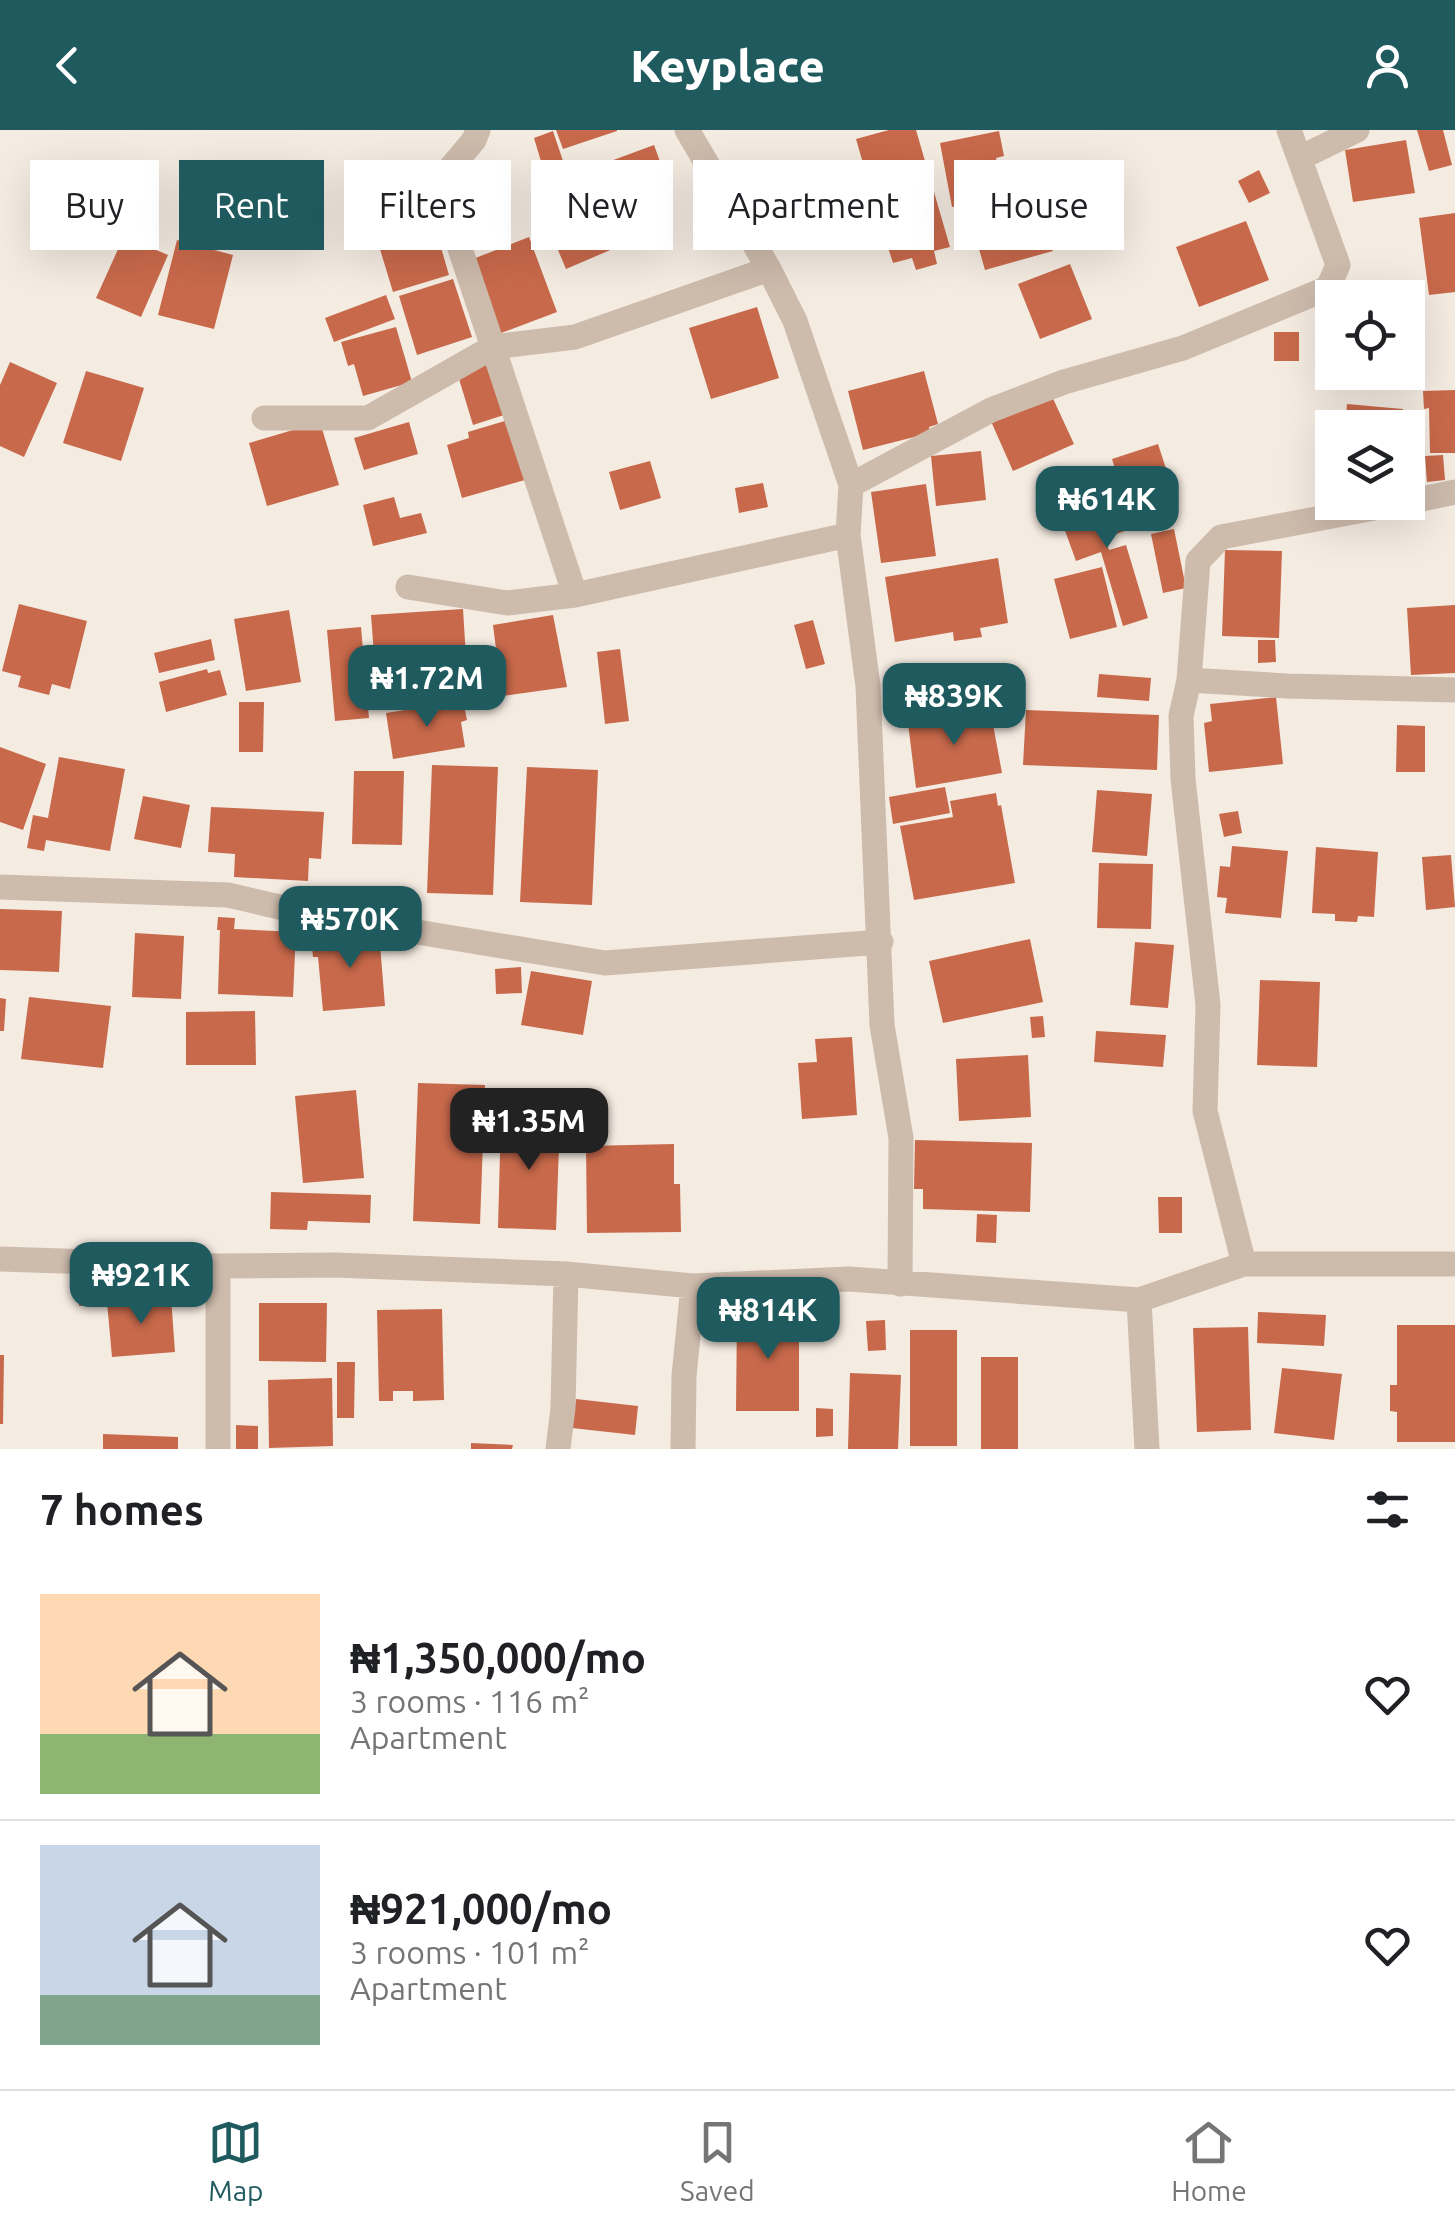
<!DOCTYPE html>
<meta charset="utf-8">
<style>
body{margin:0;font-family:Ubuntu,sans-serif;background:#f6f6f6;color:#202124;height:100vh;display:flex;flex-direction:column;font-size:38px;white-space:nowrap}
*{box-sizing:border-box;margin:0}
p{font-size:32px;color:#757577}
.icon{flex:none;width:55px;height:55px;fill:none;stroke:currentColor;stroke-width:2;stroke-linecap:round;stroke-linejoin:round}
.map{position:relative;height:1319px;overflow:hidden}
.side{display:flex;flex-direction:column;background:#fff;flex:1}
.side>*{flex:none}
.banner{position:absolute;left:30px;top:30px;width:1395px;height:90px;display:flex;gap:20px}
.buttons{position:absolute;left:1315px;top:150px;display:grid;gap:20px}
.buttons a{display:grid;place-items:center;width:110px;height:110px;border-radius:0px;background:#fff;box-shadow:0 10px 40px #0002;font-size:50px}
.price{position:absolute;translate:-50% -85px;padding:0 22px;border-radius:20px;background:#1f5a5e;color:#fff;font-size:32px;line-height:65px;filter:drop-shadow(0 2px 5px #0008)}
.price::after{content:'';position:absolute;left:50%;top:60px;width:30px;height:22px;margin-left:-15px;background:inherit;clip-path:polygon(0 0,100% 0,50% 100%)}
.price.on{background:#222;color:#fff}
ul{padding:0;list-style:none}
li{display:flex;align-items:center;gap:30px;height:250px;padding:0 40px}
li+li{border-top:2px solid #e0e0e0}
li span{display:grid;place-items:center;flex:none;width:280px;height:200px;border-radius:0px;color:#555}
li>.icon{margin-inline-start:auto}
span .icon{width:120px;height:120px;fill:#fffc;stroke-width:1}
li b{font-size:42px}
h2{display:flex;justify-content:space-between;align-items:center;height:120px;padding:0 40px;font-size:42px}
.chip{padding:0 35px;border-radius:0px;background:#fff;box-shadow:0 10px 40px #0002;font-size:35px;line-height:90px}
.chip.on{background:#1f5a5e;color:#fff}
header{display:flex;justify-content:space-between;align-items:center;height:130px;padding:0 40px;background:#1f5a5e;color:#fff;font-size:45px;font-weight:800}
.menu{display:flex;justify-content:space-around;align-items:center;height:140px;border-top:2px solid #e0e0e0;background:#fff;font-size:28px;color:#757577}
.menu a{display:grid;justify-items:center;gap:5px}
.menu .on{color:#1f5a5e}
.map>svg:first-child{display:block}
.building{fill:#c8694b}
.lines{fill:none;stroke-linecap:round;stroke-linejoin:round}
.minor{stroke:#cdbbac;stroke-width:25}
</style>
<header><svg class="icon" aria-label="back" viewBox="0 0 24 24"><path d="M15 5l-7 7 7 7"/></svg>Keyplace<svg class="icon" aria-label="person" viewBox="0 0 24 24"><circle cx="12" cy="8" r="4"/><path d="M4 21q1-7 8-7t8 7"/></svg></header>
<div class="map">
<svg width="1455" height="1319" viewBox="0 0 1455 1319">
<rect width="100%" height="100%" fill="#f4ebe1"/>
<path class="building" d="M556,0H617V1L563,19Z
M889,0H916L950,117L934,121L937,134L916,140L912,128L893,133L884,105L879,107L870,76L875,75L856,9Z
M1417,0H1443L1452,35L1429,41Z
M553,1L563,31L543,38L534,8Z
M999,1L1004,26L996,28L1004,66L952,77L940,13Z
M1406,10L1415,63L1353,72L1345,20Z
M654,15L662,37L616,53L608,32Z
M587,32L622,115L566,139L531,56Z
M1259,40L1270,63L1249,73L1238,51Z
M426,66L449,145L393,162L369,83Z
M1038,66L1053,121L985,140L977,112L984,110L976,84Z
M1455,83V162L1429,165L1419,88Z
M1246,91L1269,150L1199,177L1176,117Z
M124,106L168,125L141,187L96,168Z
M529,107L557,182L501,203L473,129Z
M177,110L233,125L214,199L158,185Z
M1070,134L1092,189L1040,209L1018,154Z
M453,149L472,207L417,225L399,166Z
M386,165L395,189L334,212L325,188Z
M757,177L779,248L711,269L689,198Z
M396,197L412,252L363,266L354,234L348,236L341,212Z
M1274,202H1299V231H1274Z
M486,230L504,285L473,295L456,239Z
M10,232L57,253L24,327L0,316V255Z
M86,241L144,258L121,331L63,313Z
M924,241L938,294L929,297L930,303L863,320L848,261Z
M1455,260V323H1430L1429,278L1424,279L1423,261Z
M1050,262L1074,314L1013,341L990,289Z
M1347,274L1403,279L1402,298H1345Z
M508,290L525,350L462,368L447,315L469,308L468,302Z
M320,292L339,355L267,376L249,313Z
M409,292L418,324L364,340L354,308Z
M1158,314L1171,354L1163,357L1166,367L1159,370L1164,387L1133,397L1112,329Z
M981,321L986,370L936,376L931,326Z
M1443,325L1445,350L1427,352L1425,326Z
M650,331L661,368L620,380L609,342Z
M763,353L768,377L739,383L735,358Z
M926,354L936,426L881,433L871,362Z
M1117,363L1130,399L1105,408L1109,420L1126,415L1148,488L1123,496L1101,422L1076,431L1059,384Z
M394,367L400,388L421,383L427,403L373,416L363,375Z
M1174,399L1186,458L1163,463L1151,404Z
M1225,420L1282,421L1279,508L1222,506Z
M998,428L1008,493L980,498L982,507L954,511L953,502L895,512L885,447Z
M1102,437L1117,497L1070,509L1054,449Z
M19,474L87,491L70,559L52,554L49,565L18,557L21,546L2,541Z
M1455,475V543L1411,545L1407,478Z
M463,479L467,544L376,551L371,485Z
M289,480L301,552L246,561L234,489Z
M553,485L567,557L502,566L493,495Z
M813,490L825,534L806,539L794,495Z
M361,497L369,588L335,591L327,500Z
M211,509L215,530L159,543L154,523Z
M1258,510H1275L1276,532L1258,533Z
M620,519L629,591L605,594L597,522Z
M207,539L208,543L220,540L227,565L166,582L159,552Z
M1099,544L1151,548L1149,571L1097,567Z
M1276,567L1283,634L1209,642L1204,593L1212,591L1210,574Z
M463,571L467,590L461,592L465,617L393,629L386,583Z
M239,572H264L263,622H239Z
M990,578L1002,643L916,658L908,593Z
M1026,580L1159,585L1157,640L1023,635Z
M1397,595L1425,596V642H1396Z
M0,617L46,634L23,700L0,692Z
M59,627L125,639L110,721L46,710L44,721L27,718L33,685L48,688Z
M432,635L498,637L493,765L427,763Z
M527,637L598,640L592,775L520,772Z
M354,641H404L402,715L352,714Z
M945,657L950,683L893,694L889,667Z
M1097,660L1152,664L1147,726L1092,722Z
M996,663L998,676L1001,675L1015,753L914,770L900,696L953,687L950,671Z
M143,666L190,675L181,718L134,709Z
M211,677L324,682L321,729L309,728L308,751L234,747L235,724L208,722Z
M1238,681L1242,703L1224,707L1219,684Z
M1232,716L1288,721L1281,788L1225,783L1227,768L1217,767L1220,736L1230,737Z
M1316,717L1378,722L1374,787L1358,786L1357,792L1335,791V784L1312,783Z
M1451,725L1455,777L1426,780L1422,727Z
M1099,733L1153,734L1151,799L1097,798Z
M0,779L62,781L59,842L0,840Z
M218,787L235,788L234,799L296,802L293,867L218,864L220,800H217Z
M379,802L385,876L323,881L318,827H313L311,808Z
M135,803L184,806L181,869L132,867Z
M1030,809L1043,872L943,893L929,831Z
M1135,812L1174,815L1168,878L1130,875Z
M521,837L522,863L496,864L495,839Z
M531,841L592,851L583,905L521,895Z
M1260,850L1320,852L1317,937L1257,935Z
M29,867L111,876L103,938L21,929Z
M0,868L6,869L4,901H0Z
M255,881L256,935H186V882Z
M1043,886L1045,907L1032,908L1030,887Z
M1096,901L1166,905L1163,937L1094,932Z
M852,907L857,985L802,989L798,933L817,932L815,909Z
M1028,925L1031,987L959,991L956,929Z
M418,953L485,955L480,1094L413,1091Z
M356,960L364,1048L303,1053L295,966Z
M501,987L560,988L556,1100L498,1098Z
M915,1010L1032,1013L1030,1082L923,1079V1059H914Z
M674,1014V1054H680L681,1102L587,1103L586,1016Z
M271,1062L371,1065L370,1093L308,1091L307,1100L270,1099Z
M1158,1067H1182V1103H1159Z
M977,1084L997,1085L996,1113L976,1112Z
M93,1146L94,1175L79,1176L77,1147Z
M171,1167L175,1222L112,1227L107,1172Z
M259,1173H327L326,1232L259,1231Z
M442,1179L444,1270L413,1271V1261H393V1271H379L377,1180Z
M737,1182H799V1281H736Z
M1258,1182L1326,1185L1324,1216L1257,1213Z
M885,1190L886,1220L868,1221L866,1191Z
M1397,1195H1455V1312H1397V1282L1390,1281V1255H1397Z
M1248,1197L1251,1300L1197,1302L1193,1198Z
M910,1200H957V1316H910Z
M0,1225H4L3,1294H0Z
M981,1227H1018V1319H981Z
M337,1232H355L354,1288H337Z
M1282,1238L1342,1244L1334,1310L1274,1303Z
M850,1243L901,1245L898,1319H848Z
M332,1248L333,1316L269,1318L268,1250Z
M576,1269L638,1276L635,1305L572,1298Z
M816,1278L833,1279V1306L816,1307Z
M236,1295L258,1296V1319H236Z
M103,1304L178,1307V1319H103Z
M471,1313L513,1315L512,1319H471Z"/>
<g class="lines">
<path class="minor" d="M687,0L769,139L795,191L851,355L848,405L868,556L882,895L901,1008L900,1154
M1300,28L1357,0
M264,288H368L493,217L438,53L474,10L478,0
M851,355L991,280L1064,252L1183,218L1328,158L1338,135L1289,0
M1408,372L1455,362
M408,457L507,473L575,465L848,405
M575,465L493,217L575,207L769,139
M1189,550L1287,556L1455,560
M0,757L228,765L314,785L605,833L881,812
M0,1129L218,1136L336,1135L566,1144L693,1156L849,1149L1139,1170L1244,1134H1455
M1244,1134L1205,981L1208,875L1183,649L1181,586L1189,550L1198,431L1221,407L1406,372
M1139,1170L1147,1319
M218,1319V1136
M558,1319L563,1278L566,1144
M683,1319L684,1246L693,1156"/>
</g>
</svg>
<div class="buttons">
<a><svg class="icon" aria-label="locate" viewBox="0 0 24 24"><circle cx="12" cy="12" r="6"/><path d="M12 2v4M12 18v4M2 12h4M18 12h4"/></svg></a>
<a><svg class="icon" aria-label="layers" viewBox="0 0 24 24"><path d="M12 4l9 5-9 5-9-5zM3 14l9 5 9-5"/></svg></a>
</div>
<b class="price" style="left:1107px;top:421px">₦614K</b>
<b class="price" style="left:427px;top:600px">₦1.72M</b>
<b class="price" style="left:954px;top:618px">₦839K</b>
<b class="price" style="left:350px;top:841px">₦570K</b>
<b class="price on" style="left:529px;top:1043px">₦1.35M</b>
<b class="price" style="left:141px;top:1197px">₦921K</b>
<b class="price" style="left:768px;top:1232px">₦814K</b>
<div class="banner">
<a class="chip">Buy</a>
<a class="chip on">Rent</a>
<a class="chip">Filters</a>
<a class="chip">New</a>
<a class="chip">Apartment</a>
<a class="chip">House</a>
</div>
</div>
<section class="side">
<h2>7 homes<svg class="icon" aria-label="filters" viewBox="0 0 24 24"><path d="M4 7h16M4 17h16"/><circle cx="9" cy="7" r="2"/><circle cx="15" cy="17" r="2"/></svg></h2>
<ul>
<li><span style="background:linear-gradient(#ffd9b3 70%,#8fb573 0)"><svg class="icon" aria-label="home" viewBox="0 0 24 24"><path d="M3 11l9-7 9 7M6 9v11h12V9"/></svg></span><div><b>₦1,350,000/mo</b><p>3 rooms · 116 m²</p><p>Apartment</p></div><svg class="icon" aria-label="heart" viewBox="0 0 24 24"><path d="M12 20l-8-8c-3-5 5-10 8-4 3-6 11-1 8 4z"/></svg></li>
<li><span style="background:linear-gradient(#c9d6e8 75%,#7fa58c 0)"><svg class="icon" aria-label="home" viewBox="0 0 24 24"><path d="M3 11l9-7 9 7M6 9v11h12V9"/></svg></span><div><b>₦921,000/mo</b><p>3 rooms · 101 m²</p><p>Apartment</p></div><svg class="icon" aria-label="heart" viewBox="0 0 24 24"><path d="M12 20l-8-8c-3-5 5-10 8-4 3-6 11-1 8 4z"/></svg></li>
</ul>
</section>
<nav class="menu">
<a class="on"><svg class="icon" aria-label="map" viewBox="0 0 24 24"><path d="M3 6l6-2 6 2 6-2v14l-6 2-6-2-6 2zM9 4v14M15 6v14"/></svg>Map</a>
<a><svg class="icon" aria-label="saved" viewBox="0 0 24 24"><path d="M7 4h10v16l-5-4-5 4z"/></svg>Saved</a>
<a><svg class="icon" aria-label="home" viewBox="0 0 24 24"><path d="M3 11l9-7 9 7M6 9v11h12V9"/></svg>Home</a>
</nav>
